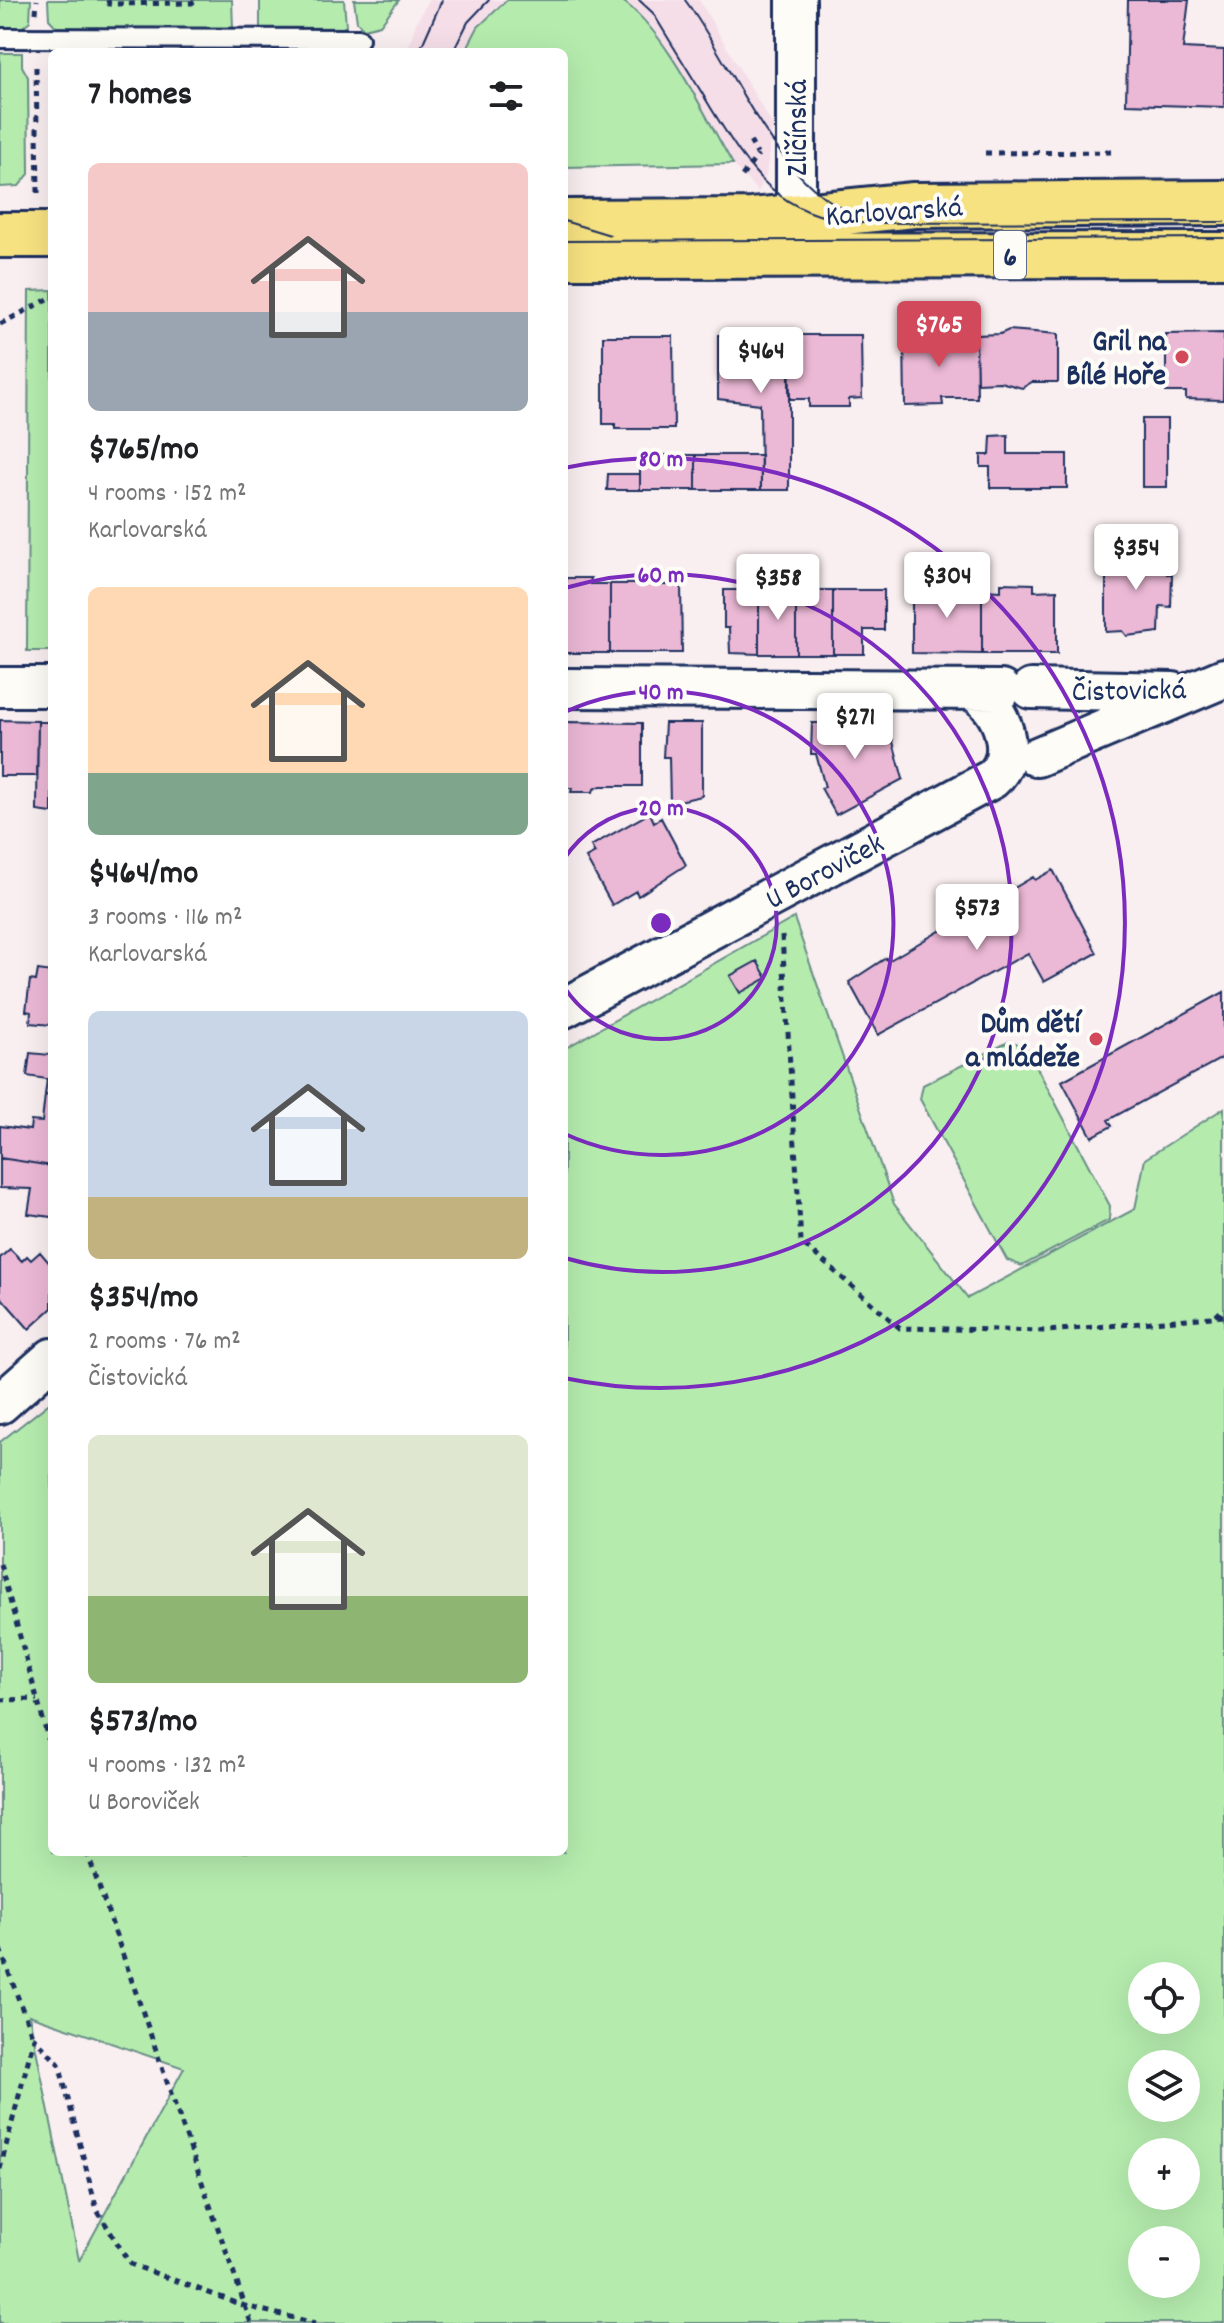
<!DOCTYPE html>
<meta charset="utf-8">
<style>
body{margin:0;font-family:Dekko,sans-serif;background:#f2f2f2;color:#202124;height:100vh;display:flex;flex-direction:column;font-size:30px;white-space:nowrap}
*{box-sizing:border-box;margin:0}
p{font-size:26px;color:#757577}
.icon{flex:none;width:44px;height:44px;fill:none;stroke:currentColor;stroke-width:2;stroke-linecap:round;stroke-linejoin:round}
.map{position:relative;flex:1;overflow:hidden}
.sheet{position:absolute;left:48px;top:48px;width:520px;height:1808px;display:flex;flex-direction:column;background:#fff;border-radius:12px;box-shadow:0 8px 32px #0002}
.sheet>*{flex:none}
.fabs{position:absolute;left:1128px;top:1962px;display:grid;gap:16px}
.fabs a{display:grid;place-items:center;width:72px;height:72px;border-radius:50%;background:#fff;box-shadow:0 8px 32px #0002;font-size:40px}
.price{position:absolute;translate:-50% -68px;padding:0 18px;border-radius:8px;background:#fff;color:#222;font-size:26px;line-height:52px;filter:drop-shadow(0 2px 4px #0008)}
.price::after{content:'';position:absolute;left:50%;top:48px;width:24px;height:18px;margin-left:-12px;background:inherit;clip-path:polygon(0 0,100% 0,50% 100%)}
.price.on{background:#d1495b;color:#fff}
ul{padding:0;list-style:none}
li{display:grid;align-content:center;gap:16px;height:424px;padding:0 40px}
li span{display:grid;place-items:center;height:248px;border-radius:12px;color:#555}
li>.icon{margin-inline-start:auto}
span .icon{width:144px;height:144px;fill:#fffc;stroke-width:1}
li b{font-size:34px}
h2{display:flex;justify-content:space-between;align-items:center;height:96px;padding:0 40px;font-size:34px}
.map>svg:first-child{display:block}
.built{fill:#f5dee8}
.green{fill:#b5ecae;stroke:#688e86;stroke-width:2;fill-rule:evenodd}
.building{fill:#ebb8d5;stroke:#1b2f5e;stroke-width:2}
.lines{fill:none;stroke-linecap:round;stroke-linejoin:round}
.service-casing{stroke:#1b2f5e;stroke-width:24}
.minor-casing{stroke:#1b2f5e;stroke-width:44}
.primary-casing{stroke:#1b2f5e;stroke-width:50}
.path{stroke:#1b2f5e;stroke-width:5;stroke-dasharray:6 6;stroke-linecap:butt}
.service{stroke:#fdfcf7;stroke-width:18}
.minor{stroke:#fdfcf7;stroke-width:38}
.primary{stroke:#f7e281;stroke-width:44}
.tram{stroke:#1b2f5e;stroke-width:2}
.ring{fill:none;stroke:#7b2cbf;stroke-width:4}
.poi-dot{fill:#d1495b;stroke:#fdfcf7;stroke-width:3}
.labels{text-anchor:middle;stroke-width:8;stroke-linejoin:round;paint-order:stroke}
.shield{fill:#fdfcf7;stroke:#5f6c8c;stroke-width:2}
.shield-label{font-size:28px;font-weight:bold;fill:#1b2f5e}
.street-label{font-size:30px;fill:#1b2f5e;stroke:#fdfcf7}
.poi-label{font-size:30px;font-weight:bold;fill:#1b2f5e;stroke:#fdfcf7;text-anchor:end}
.centre{fill:#7b2cbf;stroke:#fdfcf7;stroke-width:4}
.ring-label{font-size:24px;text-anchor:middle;font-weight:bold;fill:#7b2cbf;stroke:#fdfcf7;stroke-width:8;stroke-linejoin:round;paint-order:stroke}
</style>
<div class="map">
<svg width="1224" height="2323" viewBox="0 0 1224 2323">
<rect width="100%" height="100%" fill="#f9eef0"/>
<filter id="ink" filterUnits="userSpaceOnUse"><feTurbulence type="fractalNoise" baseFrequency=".0125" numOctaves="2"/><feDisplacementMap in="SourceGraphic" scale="16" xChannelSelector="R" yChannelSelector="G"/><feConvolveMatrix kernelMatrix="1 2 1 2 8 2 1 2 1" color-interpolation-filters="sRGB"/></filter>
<g filter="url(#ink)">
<path class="built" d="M429,0H507L478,27L465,52H407L416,23Z
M621,0H699L773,126L766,175L758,192L733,164L653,28Z"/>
<path class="green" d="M0,0H31L30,21L19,30H0Z
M48,0H232L233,29L59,30L49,19Z
M260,0H344L346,26L337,31H260Z
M354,0H399L380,25L364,29L357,22Z
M507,0H621C666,30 705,117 733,164L564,167V52H465L478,27Z
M0,53H22V66L28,77L29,174L19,186L0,187Z
M52,290V651H27L29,291Z
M794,918L894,1204L968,1298L1135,1209L1145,1159L1224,1108V2323H0V1442L52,1401V1852H564V1049ZM1142,1976H1186V2020H1142ZM29,2015L184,2068L79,2261V2260ZM1142,2064H1186V2108H1142ZM1142,2152H1186V2196H1142ZM1142,2240H1186V2284H1142Z
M1010,1041L1026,1047L1110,1206L1109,1220L1022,1266L1007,1260L920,1099L923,1085Z"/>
<path class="building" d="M1128,0H1189L1183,48L1224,50V107L1126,104Z
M1009,330L1058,334V382H1032L1022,388L1000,382L977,383L976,335L1000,334Z
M1224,333L1223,400L1186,399V392H1166V334Z
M718,335H789V490H761L760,404L718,399Z
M861,335L862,398L849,399V407H809V399H790L789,335Z
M904,335H976L977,398H942L943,405L905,406Z
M603,336H673L674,429H615V424H603Z
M1142,419H1167V487H1142Z
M1008,435V454H1067V488H990V467H981V455H990L991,436Z
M640,455H696V490H640Z
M696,455H761V490H696Z
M608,474H640V490H607Z
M1106,552L1167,556V574H1172L1171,607L1160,606L1159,632L1127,636L1123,631L1106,632Z
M566,578H591L590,584H610V653H564Z
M636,578H655V585H681L682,653H610V584H636Z
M932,583H964V591L982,590V654L912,653V590H932Z
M1001,583L1034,584V591L1057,590V654H982V590L1001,591Z
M724,590H759V654L730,653L729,628H724Z
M759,590H796V654H759Z
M796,590H833V654H796Z
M833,590H884V630H864V654H833Z
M0,720L38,721L37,776H0Z
M38,722H52V813L37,811Z
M564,722L642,723V786H601L594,789L593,792H571L572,788H564Z
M665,723H702V796L670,803L669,757H663Z
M812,723H888L903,779L836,815L821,788L825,787L816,754H811Z
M650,813L654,822L661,818L686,865L638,896L636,891L612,905L586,858L595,853L591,846Z
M1053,870L1097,953L1044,982L1028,953L878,1035L849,982L886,958L888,961L1033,877L1035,880Z
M757,961L767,978L740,993L730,976Z
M38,970L52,972V1025L30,1023L31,1012L26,1011L30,980L36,981Z
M1224,992V1057L1108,1120L1112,1126L1092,1137L1062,1081Z
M52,1043V1096L45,1095L47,1079L27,1076L30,1053L50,1055Z
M45,1095L52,1096V1166L0,1158V1126L30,1130L31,1121L42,1122Z
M0,1158L52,1166V1217L28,1214L32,1189L0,1188Z
M10,1249L22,1261L27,1256L31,1260L40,1252L52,1266V1308L29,1329L0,1296V1258Z"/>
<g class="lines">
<defs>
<path id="service" d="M0,38L359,39"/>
<path id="minor" d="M796,0V245
M0,687H52
M564,688L1001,690
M1031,689L1173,692
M1037,757L1224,678
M564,1008L992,779C1020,756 1002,708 975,692
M0,1404L52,1358"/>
<path id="primary" d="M564,222L752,221L914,205L1224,203
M0,235H52
M564,256L1224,255"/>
</defs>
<use href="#service" class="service-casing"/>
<use href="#minor" class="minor-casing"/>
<use href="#primary" class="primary-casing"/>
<path class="path" d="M108,0L109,4L192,3L195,0
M36,13L37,0
M36,67L38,193
M750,141L757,154
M985,153L1116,152
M742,176L758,155
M0,324L52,297
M782,936L801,1242L900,1328L1047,1331L1224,1316
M1216,1316L1224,1308
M0,1564L52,1753
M0,1700L37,1699
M87,1852L251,2323
M0,1949L33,2038
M0,2169L34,2038L59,2064L97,2210L130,2264L245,2306L315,2323"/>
<use href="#service" class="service"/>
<use href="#minor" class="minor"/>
<use href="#primary" class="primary"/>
<path class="tram" d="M639,0L653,13C672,45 692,76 711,108C751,173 778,216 861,223L1224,222
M685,0C735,67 778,192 862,216
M419,52L442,0
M453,52L468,22L489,0
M564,221L610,235
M564,241L1224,238"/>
</g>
</g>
<g class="ring">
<path d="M564 859A116 116 0 1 1 564 987"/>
<path d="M565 712A232 232 0 1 1 565 1134"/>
<path d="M565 588A349 349 0 1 1 565 1258"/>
<path d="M564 468A465 465 0 1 1 564 1378"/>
</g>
<g class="poi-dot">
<circle cx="1182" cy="357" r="8"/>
<circle cx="1096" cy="1039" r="8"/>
</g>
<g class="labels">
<rect class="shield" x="994" y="231" width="32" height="48" rx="6"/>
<g class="shield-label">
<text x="1010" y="265">6</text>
</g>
<g class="street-label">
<text transform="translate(796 128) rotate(-90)" y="10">Zličínská</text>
<text transform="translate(894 210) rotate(-4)" y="10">Karlovarská</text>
<text transform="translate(1129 689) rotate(-1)" y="10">Čistovická</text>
<text transform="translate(824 870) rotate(-28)" y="10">U Boroviček</text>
</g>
<g class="poi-label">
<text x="1166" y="350">Gril na<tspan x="1166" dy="34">Bílé Hoře</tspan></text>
<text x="1080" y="1032">Dům dětí<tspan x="1080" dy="34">a mládeže</tspan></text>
</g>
</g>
<circle cx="661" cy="923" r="12" class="centre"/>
<g class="ring-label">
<text x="661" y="466">80 m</text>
<text x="661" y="582">60 m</text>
<text x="661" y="699">40 m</text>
<text x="661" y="815">20 m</text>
</g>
</svg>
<div class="fabs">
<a><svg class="icon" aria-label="locate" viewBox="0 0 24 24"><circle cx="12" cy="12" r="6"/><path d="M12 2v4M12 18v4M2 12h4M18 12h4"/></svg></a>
<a><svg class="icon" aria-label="layers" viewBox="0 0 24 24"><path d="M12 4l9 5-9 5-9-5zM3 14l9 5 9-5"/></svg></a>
<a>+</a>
<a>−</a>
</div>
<b class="price on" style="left:939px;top:369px">$765</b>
<b class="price" style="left:761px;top:395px">$464</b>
<b class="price" style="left:1136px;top:592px">$354</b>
<b class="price" style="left:947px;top:620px">$304</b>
<b class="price" style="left:778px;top:622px">$358</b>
<b class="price" style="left:855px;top:761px">$271</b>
<b class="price" style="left:977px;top:952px">$573</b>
<section class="sheet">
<h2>7 homes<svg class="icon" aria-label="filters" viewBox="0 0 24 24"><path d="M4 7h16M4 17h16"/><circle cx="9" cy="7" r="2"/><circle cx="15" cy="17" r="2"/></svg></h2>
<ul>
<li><span style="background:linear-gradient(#f6c9c9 60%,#9aa5b1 0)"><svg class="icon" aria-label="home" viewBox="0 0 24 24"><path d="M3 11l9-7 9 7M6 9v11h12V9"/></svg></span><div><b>$765/mo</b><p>4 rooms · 152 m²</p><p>Karlovarská</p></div></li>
<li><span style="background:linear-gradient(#ffd9b3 75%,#7fa58c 0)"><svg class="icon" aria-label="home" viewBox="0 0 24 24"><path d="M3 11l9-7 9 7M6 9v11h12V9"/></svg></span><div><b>$464/mo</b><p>3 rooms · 116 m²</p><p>Karlovarská</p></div></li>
<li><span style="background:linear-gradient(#c9d6e8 75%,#c2b280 0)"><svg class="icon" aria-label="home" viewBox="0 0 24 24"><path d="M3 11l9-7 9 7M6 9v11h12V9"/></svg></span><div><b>$354/mo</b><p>2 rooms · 76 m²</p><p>Čistovická</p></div></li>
<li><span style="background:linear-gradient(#dfe7d0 65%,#8fb573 0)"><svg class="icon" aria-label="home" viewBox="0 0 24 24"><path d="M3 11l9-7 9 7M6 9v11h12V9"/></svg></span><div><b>$573/mo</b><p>4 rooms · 132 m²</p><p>U Boroviček</p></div></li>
</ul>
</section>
</div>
